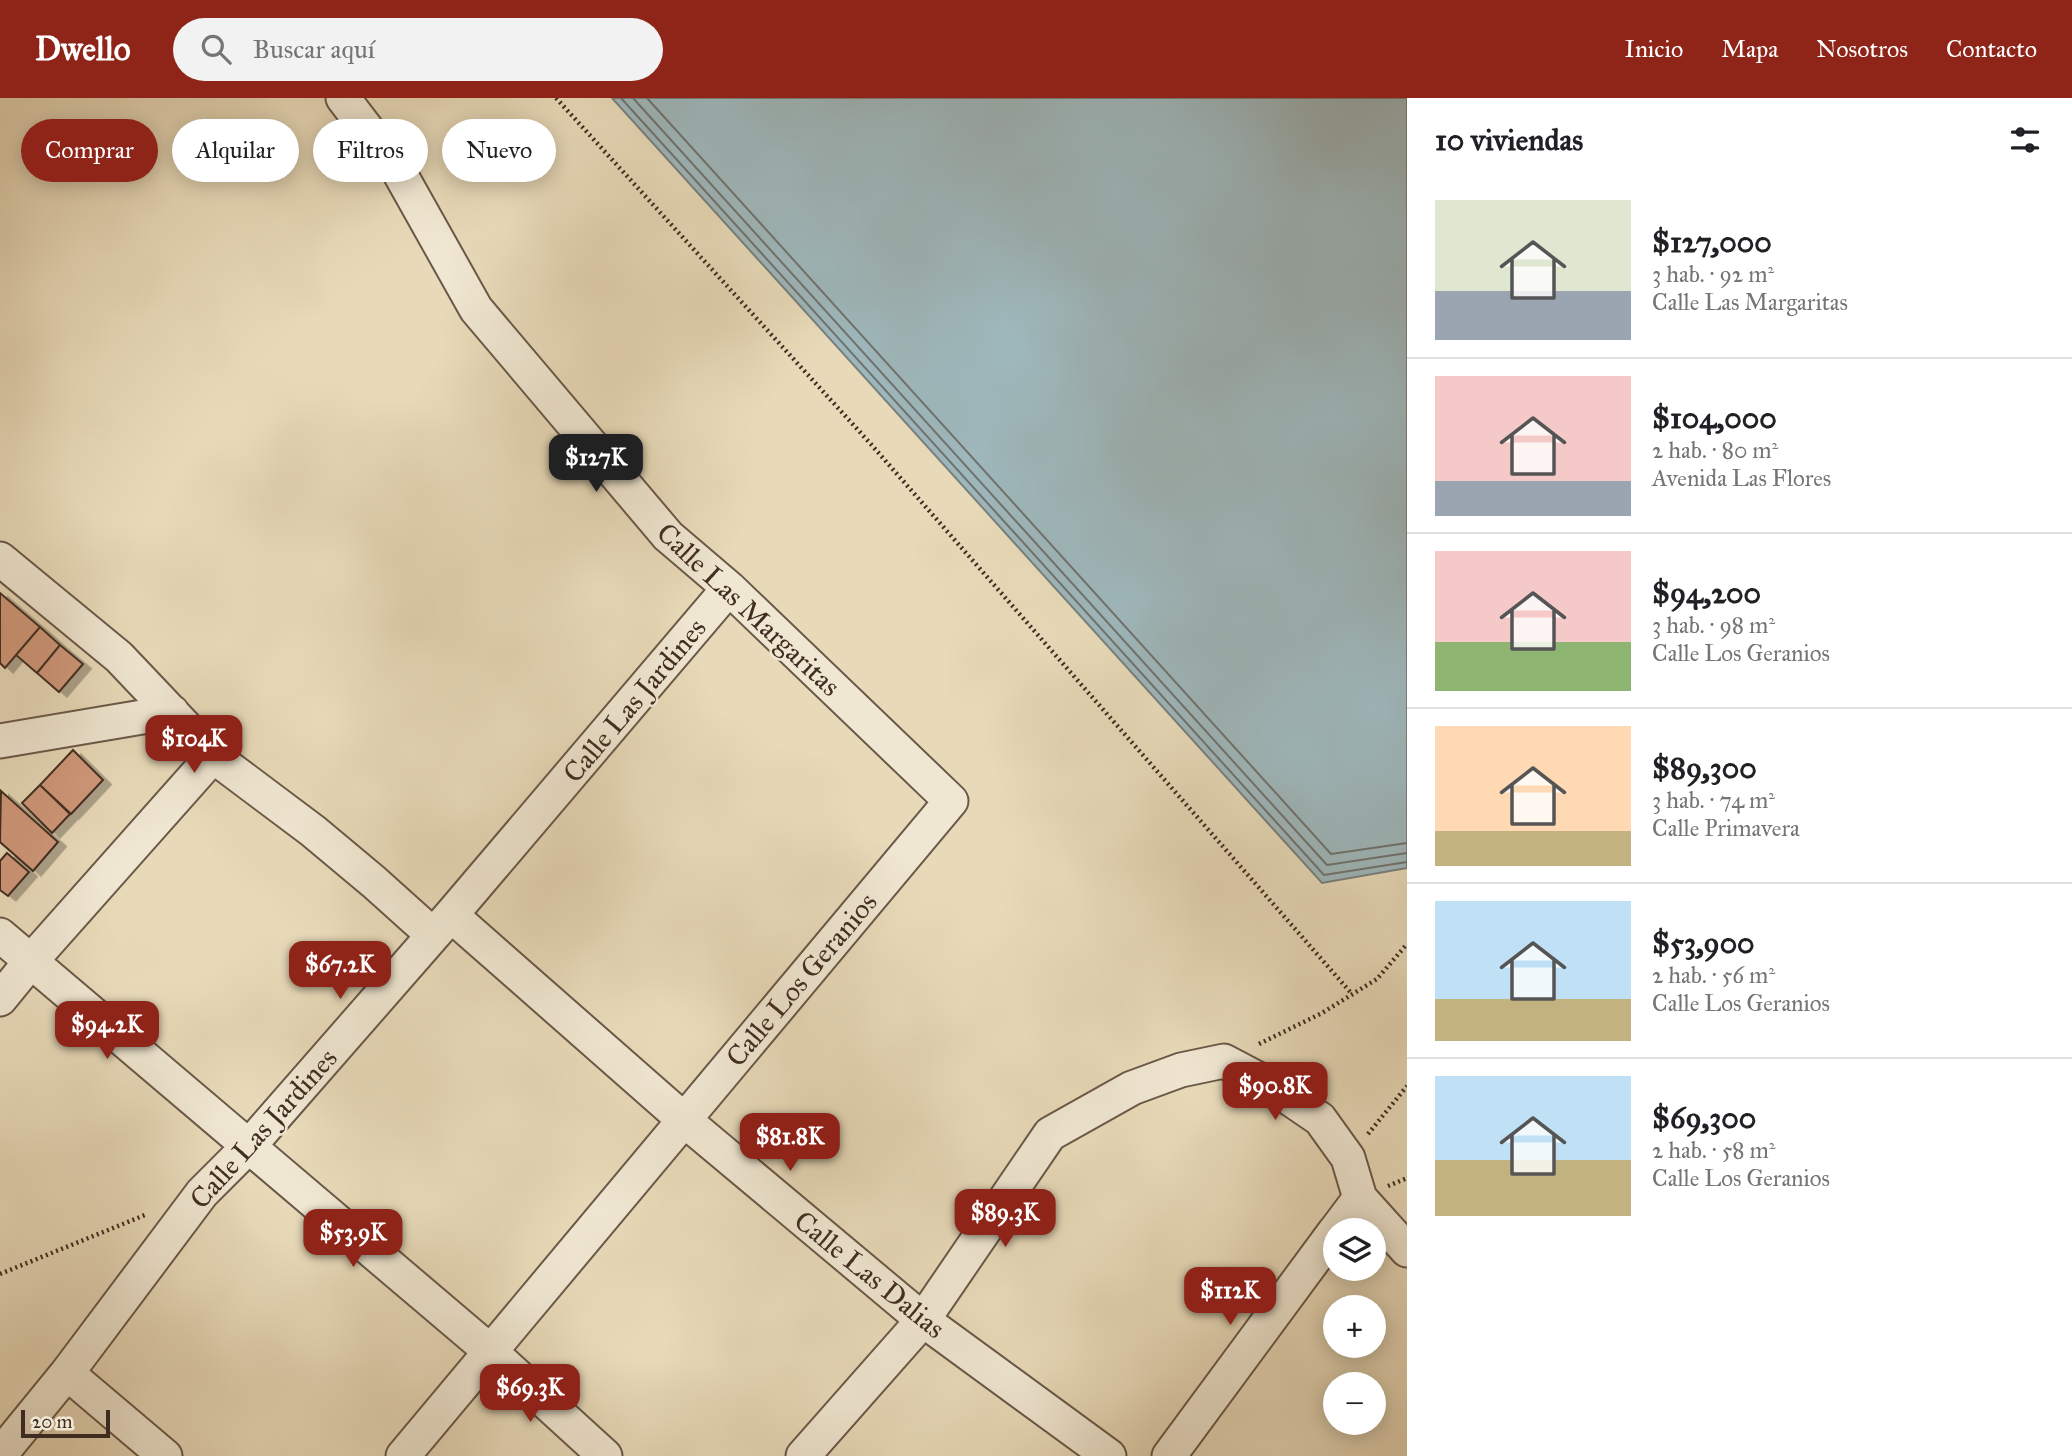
<!DOCTYPE html>
<html lang="es">
<meta charset="utf-8">
<style>
body{margin:0;font-family:"IM FELL Great Primer",serif;background:#f2f2f2;color:#202124;height:100vh;display:flex;flex-direction:column;font-size:26px;white-space:nowrap}
*{box-sizing:border-box;margin:0}
p{font-size:23px;color:#757577}
.icon{flex:none;width:38px;height:38px;fill:none;stroke:currentColor;stroke-width:2;stroke-linecap:round;stroke-linejoin:round}
.map{position:relative;flex:1;overflow:hidden}
.details{display:flex;flex-direction:column;background:#fff;width:665px}
.details>*{flex:none}
.guide{position:absolute;left:21px;top:21px;width:665px;height:63px;display:flex;gap:14px}
.tools{position:absolute;left:1323px;top:1120px;display:grid;gap:14px}
.tools a{display:grid;place-items:center;width:63px;height:63px;border-radius:50%;background:#fff;box-shadow:0 4px 18px #0003;font-size:35px}
.scale{position:absolute;left:21px;bottom:18px;width:89px;box-sizing:border-box;padding-left:7px;border:4px solid #402d22;border-top:0;font-size:19px;line-height:24px;white-space:nowrap;color:#402d22;-webkit-text-stroke:5px #f0e7d2;paint-order:stroke}
.price{position:absolute;translate:-50% -60px;padding:0 16px;border-radius:14px;background:#8f2418;color:#fff;font-size:23px;line-height:46px;filter:drop-shadow(0 2px 4px #0008)}
.price::after{content:'';position:absolute;left:50%;top:42px;width:21px;height:16px;margin-left:-10px;background:inherit;clip-path:polygon(0 0,100% 0,50% 100%)}
.price.selected{background:#222;color:#fff}
ul{padding:0;list-style:none}
li{display:flex;align-items:center;gap:21px;height:175px;padding:0 28px}
li+li{border-top:2px solid #e0e0e0}
li span{display:grid;place-items:center;flex:none;width:196px;height:140px;border-radius:0px;color:#555}
li>.icon{margin-inline-start:auto}
span .icon{width:84px;height:84px;fill:#fffc;stroke-width:1}
li b{font-size:30px}
h2{display:flex;justify-content:space-between;align-items:center;height:84px;padding:0 28px;font-size:30px}
.tag{padding:0 24px;border-radius:32px;background:#fff;box-shadow:0 4px 18px #0003;font-size:24px;line-height:63px}
.tag.selected{background:#8f2418;color:#fff}
header{display:flex;align-items:center;gap:42px;box-sizing:border-box;height:98px;padding:0 35px;background:#8f2418;color:#fff}
header strong{font-size:33px}
nav{display:flex;gap:38px;margin-inline-start:auto;font-size:24px}
.search{width:490px;height:63px;background:#f2f2f2;display:flex;align-items:center;gap:18px;box-sizing:border-box;padding:0 24px;border-radius:38px;color:#757577;font-size:26px}
main{display:flex;flex:1;min-height:0}
.map>svg:first-child{display:block}
.water{fill:#9eb7bb;stroke:#78807e;stroke-width:2}
.lines{fill:none;stroke-linecap:round;stroke-linejoin:round}
.shore{stroke:#6f726e;stroke-width:2}
.building{fill:#d0987a;stroke:#402d22;stroke-width:2;filter:url(#shadow)}
.minor-casing{stroke:#6a5848;stroke-width:37}
.path{stroke:#402d22;stroke-width:4.5;stroke-dasharray:2 3.5;stroke-linecap:butt}
.minor{stroke:#f0e7d2;stroke-width:33}
.labels{text-anchor:middle;stroke-width:5;stroke-linejoin:round;paint-order:stroke}
.street-label{font-size:28px;fill:#402d22;stroke:#f0e7d2}
</style>
<header>
<strong>Dwello</strong>
<div class="search"><svg class="icon" aria-label="search" viewBox="0 0 24 24"><circle cx="10" cy="10" r="6"/><path d="M15 15l6 6"/></svg>Buscar aquí</div>
<nav><a>Inicio</a><a>Mapa</a><a>Nosotros</a><a>Contacto</a></nav>
</header>
<main>
<div class="map">
<svg width="1407" height="1358" viewBox="0 0 1407 1358">
<defs>
<filter id="shadow"><feDropShadow dx="8" dy="4.5" stdDeviation="0" flood-color="#0004"/></filter>
</defs>
<rect width="100%" height="100%" fill="#e8dab9"/>
<filter id="stains"><feTurbulence type="fractalNoise" baseFrequency=".00286" numOctaves="4"/><feColorMatrix values="0 0 0 0 .2 0 0 0 0 .09 0 0 0 0 .02 0 0 0 .5 -.17"/></filter>
<radialGradient id="worn" r=".72"><stop offset=".6" stop-color="#630" stop-opacity="0"/><stop offset="1" stop-color="#630" stop-opacity=".3"/></radialGradient>
<path class="water" d="M612,0H1407V770L1322,785Z"/>
<g class="lines">
<path class="shore" d="M621,0L1324,777L1407,764
M633,0L1327,767L1407,755
M647,0L1331,756L1407,745"/>
</g>
<path class="building" d="M0,495L40,529L5,570L0,565Z
M40,529L60,547L37,575L16,557Z
M60,547L83,566L59,594L37,575Z
M73,652L103,682L71,716L40,687Z
M40,687L70,716L52,735L22,705Z
M1,693L58,744L33,773L0,744Z
M7,755L29,774L8,798L0,792V763Z"/>
<g class="lines">
<defs>
<path id="minor" d="M343,0L398,72L476,211L668,438L729,490L951,703L403,1358
M0,461L119,559L213,658L313,733L374,784L433,837
M0,643L172,614
M451,817L683,1021L923,1222L1109,1358
M0,837L491,1254L605,1358
M0,901L31,863L213,658
M1360,1100L1407,1152
M67,1275L165,1358
M0,1357L67,1275L202,1095L250,1047L451,817L729,490
M803,1358L923,1222L1050,1036L1132,990L1181,972L1224,963L1273,989L1320,1021L1348,1060L1360,1100L1336,1132
M1169,1358L1335,1133"/>
</defs>
<use href="#minor" class="minor-casing"/>
<path class="path" d="M556,0L869,344L1352,896
M1259,946L1322,915L1377,881L1407,846
M1368,1036L1407,988
M1388,1088L1407,1080
M0,1176L145,1117"/>
<use href="#minor" class="minor"/>
</g>
<g class="labels">
<g class="street-label">
<text transform="translate(749 511) rotate(43)" y="10">Calle Las Margaritas</text>
<text transform="translate(634 602) rotate(-50)" y="10">Calle Las Jardines</text>
<text transform="translate(801 881) rotate(-50)" y="10">Calle Los Geranios</text>
<text transform="translate(263 1030) rotate(-48)" y="10">Calle Las Jardines</text>
<text transform="translate(870 1176) rotate(39)" y="10">Calle Las Dalias</text>
</g>
</g>
<rect width="100%" height="100%" filter="url(#stains)"/>
<rect width="100%" height="100%" fill="url(#worn)"/>
</svg>
<div class="tools">
<a><svg class="icon" aria-label="layers" viewBox="0 0 24 24"><path d="M12 4l9 5-9 5-9-5zM3 14l9 5 9-5"/></svg></a>
<a>+</a>
<a>−</a>
</div>
<div class="scale">20 m</div>
<b class="price selected" style="left:596px;top:396px">$127K</b>
<b class="price" style="left:194px;top:677px">$104K</b>
<b class="price" style="left:340px;top:903px">$67.2K</b>
<b class="price" style="left:107px;top:963px">$94.2K</b>
<b class="price" style="left:1275px;top:1024px">$90.8K</b>
<b class="price" style="left:790px;top:1075px">$81.8K</b>
<b class="price" style="left:1005px;top:1151px">$89.3K</b>
<b class="price" style="left:353px;top:1171px">$53.9K</b>
<b class="price" style="left:1230px;top:1229px">$112K</b>
<b class="price" style="left:530px;top:1326px">$69.3K</b>
<div class="guide">
<a class="tag selected">Comprar</a>
<a class="tag">Alquilar</a>
<a class="tag">Filtros</a>
<a class="tag">Nuevo</a>
</div>
</div>
<section class="details">
<h2>10 viviendas<svg class="icon" aria-label="filters" viewBox="0 0 24 24"><path d="M4 7h16M4 17h16"/><circle cx="9" cy="7" r="2"/><circle cx="15" cy="17" r="2"/></svg></h2>
<ul>
<li><span style="background:linear-gradient(#dfe7d0 65%,#9aa5b1 0)"><svg class="icon" aria-label="home" viewBox="0 0 24 24"><path d="M3 11l9-7 9 7M6 9v11h12V9"/></svg></span><div><b>$127,000</b><p>3 hab. · 92 m²</p><p>Calle Las Margaritas</p></div></li>
<li><span style="background:linear-gradient(#f6c9c9 75%,#9aa5b1 0)"><svg class="icon" aria-label="home" viewBox="0 0 24 24"><path d="M3 11l9-7 9 7M6 9v11h12V9"/></svg></span><div><b>$104,000</b><p>2 hab. · 80 m²</p><p>Avenida Las Flores</p></div></li>
<li><span style="background:linear-gradient(#f6c9c9 65%,#8fb573 0)"><svg class="icon" aria-label="home" viewBox="0 0 24 24"><path d="M3 11l9-7 9 7M6 9v11h12V9"/></svg></span><div><b>$94,200</b><p>3 hab. · 98 m²</p><p>Calle Los Geranios</p></div></li>
<li><span style="background:linear-gradient(#ffd9b3 75%,#c2b280 0)"><svg class="icon" aria-label="home" viewBox="0 0 24 24"><path d="M3 11l9-7 9 7M6 9v11h12V9"/></svg></span><div><b>$89,300</b><p>3 hab. · 74 m²</p><p>Calle Primavera</p></div></li>
<li><span style="background:linear-gradient(#bfe0f5 70%,#c2b280 0)"><svg class="icon" aria-label="home" viewBox="0 0 24 24"><path d="M3 11l9-7 9 7M6 9v11h12V9"/></svg></span><div><b>$53,900</b><p>2 hab. · 56 m²</p><p>Calle Los Geranios</p></div></li>
<li><span style="background:linear-gradient(#bfe0f5 60%,#c2b280 0)"><svg class="icon" aria-label="home" viewBox="0 0 24 24"><path d="M3 11l9-7 9 7M6 9v11h12V9"/></svg></span><div><b>$69,300</b><p>2 hab. · 58 m²</p><p>Calle Los Geranios</p></div></li>
</ul>
</section>
</main>
